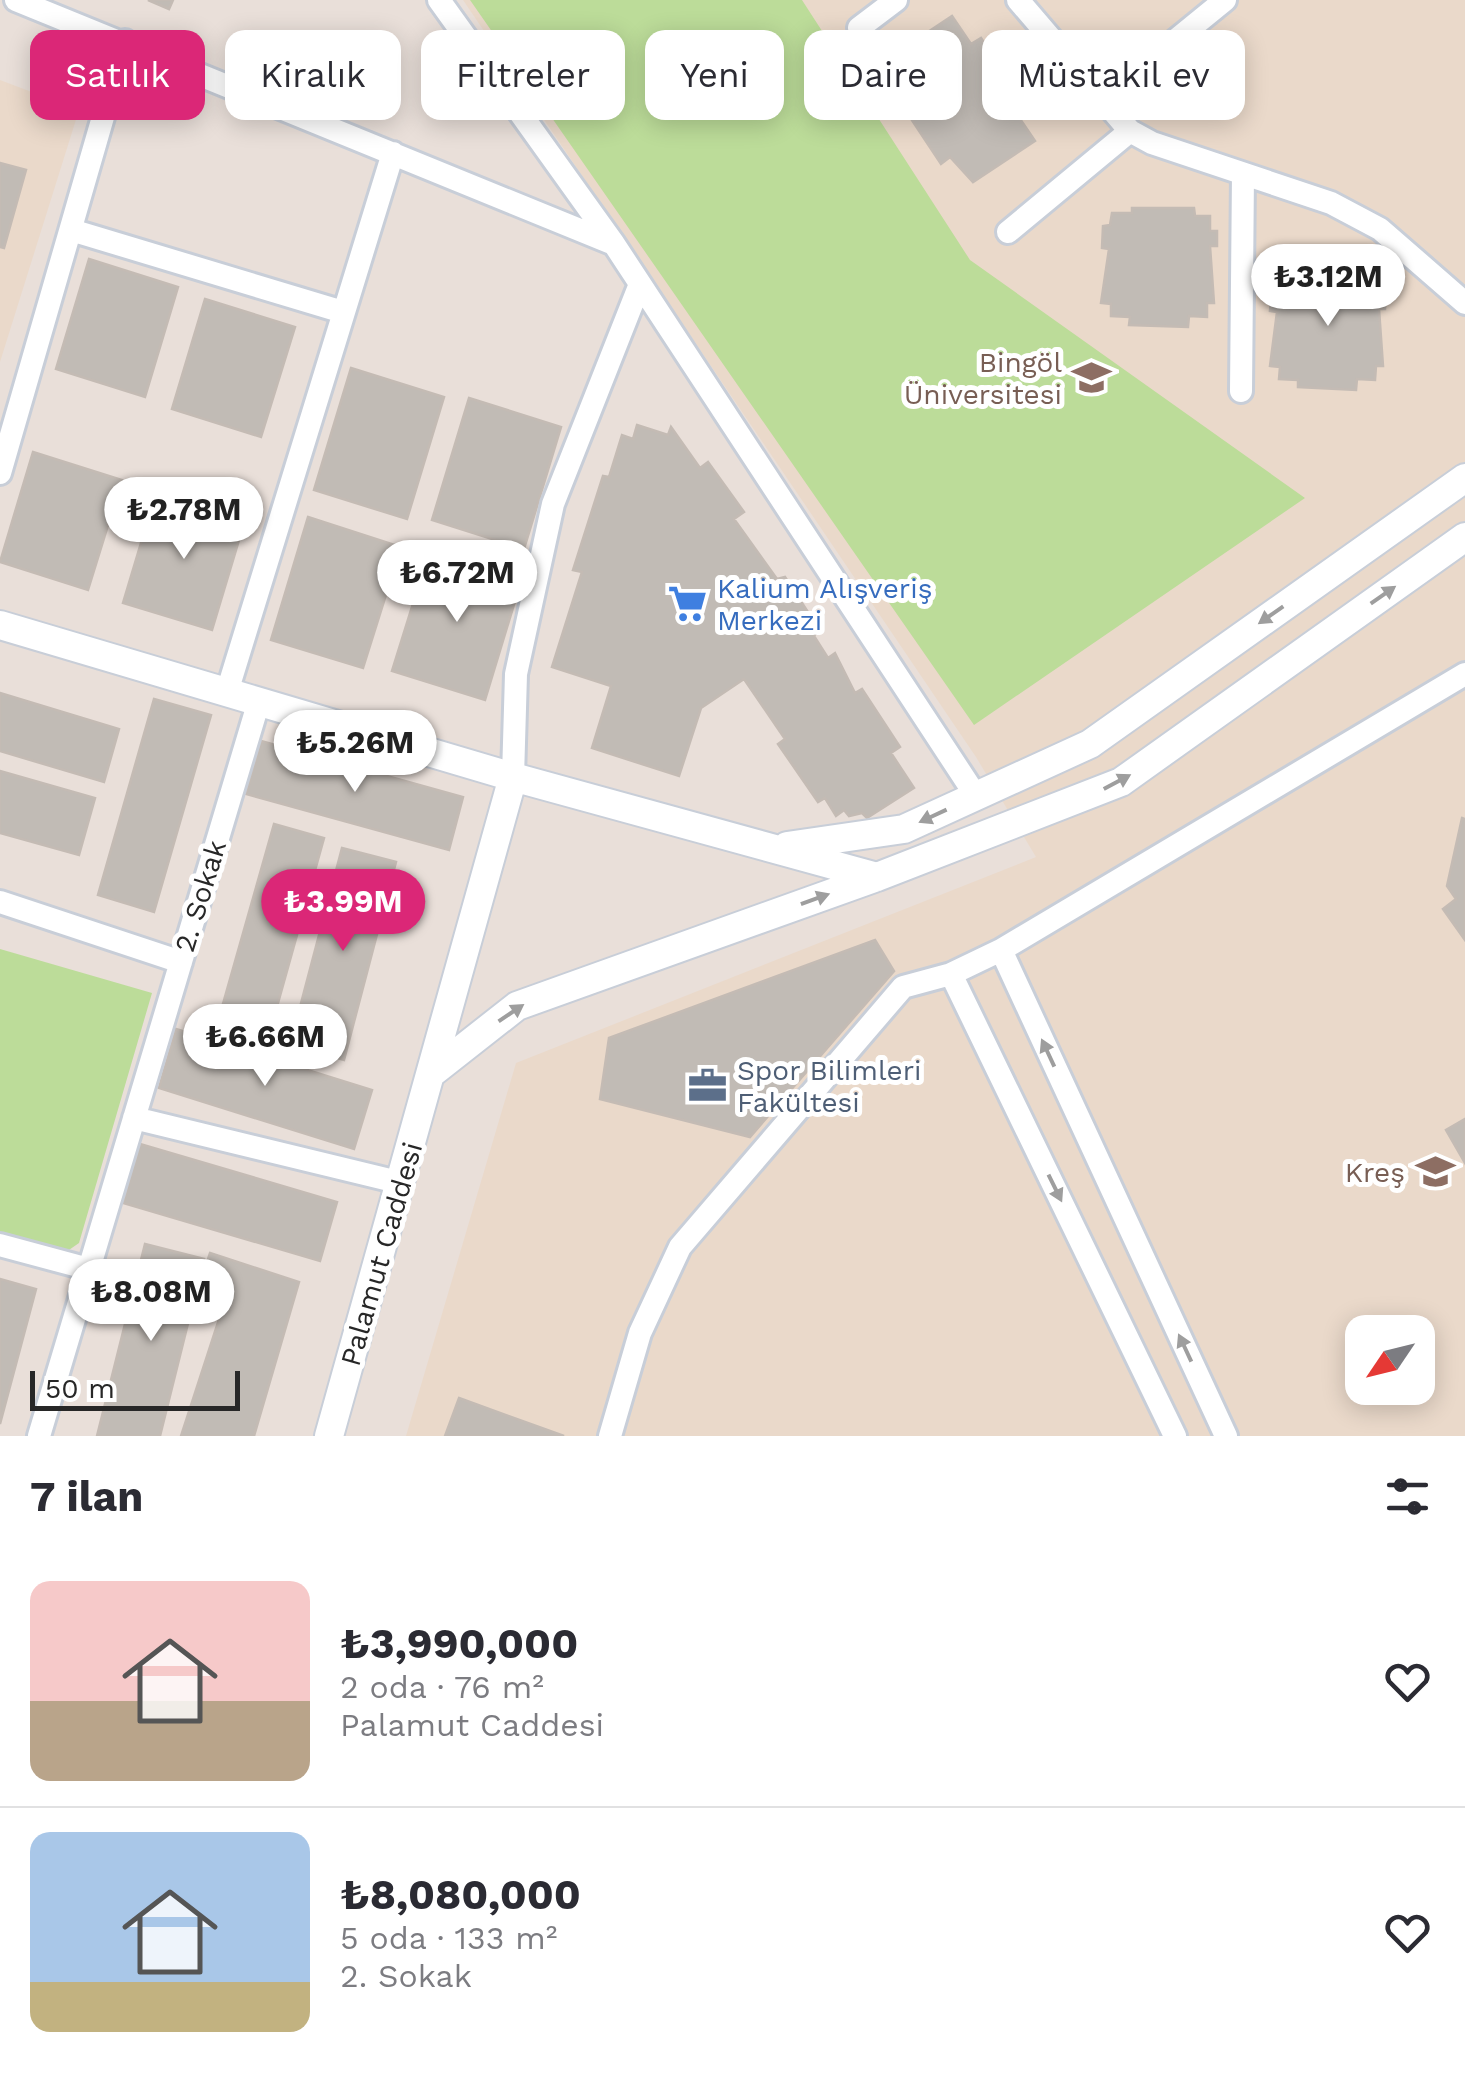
<!DOCTYPE html>
<html lang="tr">
<meta charset="utf-8">
<style>
body{margin:0;font-family:"Work Sans",sans-serif;background:#f2f2f3;color:#2b2b33;height:100vh;display:flex;flex-direction:column;font-size:38px;white-space:nowrap}
*{box-sizing:border-box;margin:0}
p{font-size:32px;color:#7c7c81}
.icon{flex:none;width:55px;height:55px;fill:none;stroke:currentColor;stroke-width:2;stroke-linecap:round;stroke-linejoin:round}
.map{position:relative;height:1436px;overflow:hidden}
.side{display:flex;flex-direction:column;background:#fff;flex:1}
.side>*{flex:none}
.banner{position:absolute;left:30px;top:30px;width:1405px;height:90px;display:flex;gap:20px}
.needle{width:65px;rotate:235deg}
.buttons{position:absolute;left:1345px;top:1315px;display:grid;gap:20px}
.buttons a{display:grid;place-items:center;width:90px;height:90px;border-radius:20px;background:#fff;box-shadow:0 5px 25px #0003;font-size:50px}
.scale{position:absolute;left:30px;bottom:25px;width:210px;box-sizing:border-box;padding-left:10px;border:5px solid #272727;border-top:0;font-size:28px;line-height:35px;white-space:nowrap;color:#272727;-webkit-text-stroke:8px #fff;paint-order:stroke}
.price{position:absolute;translate:-50% -85px;padding:0 22px;border-radius:35px;background:#fff;color:#222;font-size:32px;line-height:65px;filter:drop-shadow(0 2px 5px #0008)}
.price::after{content:'';position:absolute;left:50%;top:60px;width:30px;height:22px;margin-left:-15px;background:inherit;clip-path:polygon(0 0,100% 0,50% 100%)}
.price.selected{background:#db2777;color:#fff}
ul{padding:0;list-style:none}
li{display:flex;align-items:center;gap:30px;height:250px;padding:0 30px}
li+li{border-top:2px solid #e1e1e2}
li span{display:grid;place-items:center;flex:none;width:280px;height:200px;border-radius:20px;color:#555}
li>.icon{margin-inline-start:auto}
span .icon{width:120px;height:120px;fill:#fffc;stroke-width:1}
li b{font-size:42px}
h2{display:flex;justify-content:space-between;align-items:center;height:120px;padding:0 30px;font-size:42px}
.pill{padding:0 35px;border-radius:20px;background:#fff;box-shadow:0 5px 25px #0003;font-size:35px;line-height:90px}
.pill.selected{background:#db2777;color:#fff}
.map>svg:first-child{display:block}
.education{fill:#ead9ca;fill-rule:evenodd}
.green{fill:#bcdc99}
.building{fill:#c1bbb5;stroke:#c4bbb4;stroke-width:2.5}
.lines{fill:none;stroke-linecap:round;stroke-linejoin:round}
.minor-casing{stroke:#c8ced8;stroke-width:28}
.tertiary-casing{stroke:#c8ced8;stroke-width:32}
.minor{stroke:#fff;stroke-width:22}
.tertiary{stroke:#fff;stroke-width:28}
.oneway{fill:#9e9e9e}
.labels{text-anchor:middle;stroke-width:10;stroke-linejoin:round;paint-order:stroke}
.education-label{font-size:28px;fill:#785e54;stroke:#fff;text-anchor:end}
.shop-label{font-size:28px;fill:#366cbe;stroke:#fff;text-anchor:start}
.street-label{font-size:28px;fill:#272727;stroke:#fff}
.service-label{font-size:28px;fill:#4e5e75;stroke:#fff;text-anchor:start}
</style>
<div class="map">
<svg width="1465" height="1436" viewBox="0 0 1465 1436">
<rect width="100%" height="100%" fill="#e9dfd9"/>
<path class="education" d="M463,0H1465V1436H406L516,1063L1036,857L976,757ZM1362,1332H1418V1388H1362Z
M0,80L79,110L0,362Z"/>
<path class="green" d="M470,0H802L970,260L1305,498L974,725Z
M0,949L152,993L79,1243L66,1252L0,1234Z"/>
<path class="building" d="M148,0H173L169,9Z
M952,16L971,44L981,38L1026,106L1016,113L1035,141L973,182L950,157L941,164L896,96L905,90L889,58Z
M0,163L26,170L4,248L0,247Z
M1132,208H1194L1195,216H1210V231H1217V246H1210L1214,303H1207V317L1189,316L1188,327L1129,325L1130,317L1111,316V304L1101,303L1109,249L1102,248L1103,226L1110,225L1112,213H1132Z
M89,259L178,287L145,397L56,369Z
M1301,271H1363V279H1379V294H1386L1385,309H1379L1383,366H1376L1375,380L1357,379L1356,390L1298,387V380L1279,379L1280,367L1270,366L1277,312L1270,311L1272,289L1279,288L1281,276H1301Z
M205,299L295,327L261,437L172,409Z
M351,368L444,397L407,519L314,490Z
M469,398L561,427L524,549L432,520Z
M637,425L668,435L671,427L700,468L708,462L744,512L734,519L777,579L785,577L819,629L814,636L828,658L835,653L855,693L862,689L900,747L891,753L914,788L867,818L862,813L849,816L844,810L836,816L825,798L818,802L778,744L785,739L744,679L701,708L679,776L592,748L611,686L552,667L582,572L573,570L603,476L609,477L622,435L633,439Z
M33,452L122,480L88,590L0,562Z
M156,493L245,520L212,630L123,603Z
M308,517L401,547L363,668L271,640Z
M430,549L522,578L485,700L392,671Z
M0,693L119,729L104,782L0,751Z
M154,699L211,715L154,912L98,895Z
M261,741L463,797L449,850L246,794Z
M0,771L95,798L79,855L0,833Z
M1462,818L1465,819V940L1443,909L1456,899L1447,886Z
M274,824L324,838L268,1039L217,1025Z
M342,848L396,862L344,1060L290,1045Z
M875,940L894,971L750,1137L600,1099L609,1038Z
M176,1029L372,1090L354,1149L159,1088Z
M1465,1119V1163L1446,1130Z
M140,1144L337,1202L320,1261L123,1203Z
M145,1244L204,1259L160,1436H97Z
M210,1253L299,1282L254,1436H181L224,1304L196,1295Z
M0,1279L36,1289L0,1424Z
M459,1398L564,1436H445Z"/>
<g class="lines">
<defs>
<path id="minor" d="M16,0L614,244
M439,0L614,244L976,796
M1018,0L1130,131L1152,143L1331,203L1380,229L1465,303
M859,28L896,0
M1101,101L1225,0
M71,230L343,312
M1008,232L1130,131
M1241,391L1243,174
M0,473L125,41
M227,692L393,153
M513,777L516,674L553,504L640,284
M0,902L181,962
M1001,950L1226,1436
M951,974L1175,1436
M134,1118L402,1183
M0,1245L89,1269
M39,1436L259,701
M610,1436L640,1333L680,1247L903,987L951,974L1001,950L1465,674"/>
<path id="tertiary" d="M0,625L513,777L877,877
M787,846L904,829L1090,744L1465,478
M433,1072L517,1006L877,877L1121,782L1465,537
M329,1436L513,777"/>
</defs>
<use href="#minor" class="minor-casing"/>
<use href="#tertiary" class="tertiary-casing"/>
<use href="#minor" class="minor"/>
<use href="#tertiary" class="tertiary"/>
</g>
<defs><path id="oneway-solid" d="M-6-.8H1V-3.2L6.5 0L1 3.2V.8H-6Z" transform="scale(2.5)"/></defs>
<g class="oneway">
<use href="#oneway-solid" transform="translate(1383 595) rotate(-35)"/>
<use href="#oneway-solid" transform="translate(1271 615) rotate(145)"/>
<use href="#oneway-solid" transform="translate(1117 782) rotate(-28)"/>
<use href="#oneway-solid" transform="translate(933 816) rotate(155)"/>
<use href="#oneway-solid" transform="translate(815 899) rotate(-20)"/>
<use href="#oneway-solid" transform="translate(511 1013) rotate(-34)"/>
<use href="#oneway-solid" transform="translate(1048 1053) rotate(-115)"/>
<use href="#oneway-solid" transform="translate(1055 1188) rotate(64)"/>
<use href="#oneway-solid" transform="translate(1185 1348) rotate(-115)"/>
</g>
<defs>
<symbol id="university-bare" viewBox="-9 -9 18 18"><path d="M0-5L7-2L0 1L-7-2ZM-4 1L0 2.5L4 1V4Q0 6-4 4Z" fill="#8d6e63" stroke="#fff" stroke-width="2.5" paint-order="stroke"/></symbol>
<symbol id="supermarket-bare" viewBox="-9 -9 18 18"><path d="M-6-5.5h2.5l.6 2H6L4.5 2H-2.5L-4.4-4H-6ZM-1.5 3.2a1.3 1.3 0 1 0 .1 0ZM3 3.2a1.3 1.3 0 1 0 .1 0Z" fill="#3f7fe0" stroke="#fff" stroke-width="2.5" paint-order="stroke"/></symbol>
<symbol id="office-bare" viewBox="-9 -9 18 18"><path d="M-6-3h4V-5.5h4V-3h4V5H-6ZM-1-4.5V-3h2v-1.5ZM-6 0V1H6V0Z" fill="#5c6f8a" stroke="#fff" stroke-width="2.5" paint-order="stroke"/></symbol>
<symbol id="school-bare" viewBox="-9 -9 18 18"><path d="M0-5L7-2L0 1L-7-2ZM-4 1L0 2.5L4 1V4Q0 6-4 4Z" fill="#8d6e63" stroke="#fff" stroke-width="2.5" paint-order="stroke"/></symbol>
</defs>
<g fill-rule="evenodd">
<use href="#university-bare" x="1064" y="350" width="55" height="55"/>
<use href="#supermarket-bare" x="660" y="576" width="55" height="55"/>
<use href="#office-bare" x="680" y="1058" width="55" height="55"/>
<use href="#school-bare" x="1408" y="1144" width="55" height="55"/>
</g>
<g class="labels">
<g class="education-label">
<text x="1062" y="372">Bingöl<tspan x="1062" dy="32">Üniversitesi</tspan></text>
<text x="1405" y="1182">Kreş</text>
</g>
<g class="shop-label">
<text x="717" y="598">Kalium Alışveriş<tspan x="717" dy="32">Merkezi</tspan></text>
</g>
<g class="street-label">
<text transform="translate(200 896) rotate(-73)" y="10">2. Sokak</text>
<text transform="translate(381 1254) rotate(-74)" y="10">Palamut Caddesi</text>
</g>
<g class="service-label">
<text x="737" y="1080">Spor Bilimleri<tspan x="737" dy="32">Fakültesi</tspan></text>
</g>
</g>
</svg>
<div class="buttons">
<a><svg class="needle" viewBox="-14 -14 28 28"><path d="M0-13l5 13h-10z" fill="#e53935"/><path d="M0 13l5-13h-10z" fill="#7c7c81"/></svg></a>
</div>
<div class="scale">50 m</div>
<b class="price" style="left:1328px;top:329px">₺3.12M</b>
<b class="price" style="left:184px;top:562px">₺2.78M</b>
<b class="price" style="left:457px;top:625px">₺6.72M</b>
<b class="price" style="left:355px;top:795px">₺5.26M</b>
<b class="price selected" style="left:343px;top:954px">₺3.99M</b>
<b class="price" style="left:265px;top:1089px">₺6.66M</b>
<b class="price" style="left:151px;top:1344px">₺8.08M</b>
<div class="banner">
<a class="pill selected">Satılık</a>
<a class="pill">Kiralık</a>
<a class="pill">Filtreler</a>
<a class="pill">Yeni</a>
<a class="pill">Daire</a>
<a class="pill">Müstakil ev</a>
</div>
</div>
<section class="side">
<h2>7 ilan<svg class="icon" aria-label="filters" viewBox="0 0 24 24"><path d="M4 7h16M4 17h16"/><circle cx="9" cy="7" r="2"/><circle cx="15" cy="17" r="2"/></svg></h2>
<ul>
<li><span style="background:linear-gradient(#f6c9c9 60%,#b9a48a 0)"><svg class="icon" aria-label="home" viewBox="0 0 24 24"><path d="M3 11l9-7 9 7M6 9v11h12V9"/></svg></span><div><b>₺3,990,000</b><p>2 oda · 76 m²</p><p>Palamut Caddesi</p></div><svg class="icon" aria-label="heart" viewBox="0 0 24 24"><path d="M12 20l-8-8c-3-5 5-10 8-4 3-6 11-1 8 4z"/></svg></li>
<li><span style="background:linear-gradient(#a9c7e8 75%,#c2b280 0)"><svg class="icon" aria-label="home" viewBox="0 0 24 24"><path d="M3 11l9-7 9 7M6 9v11h12V9"/></svg></span><div><b>₺8,080,000</b><p>5 oda · 133 m²</p><p>2. Sokak</p></div><svg class="icon" aria-label="heart" viewBox="0 0 24 24"><path d="M12 20l-8-8c-3-5 5-10 8-4 3-6 11-1 8 4z"/></svg></li>
</ul>
</section>
